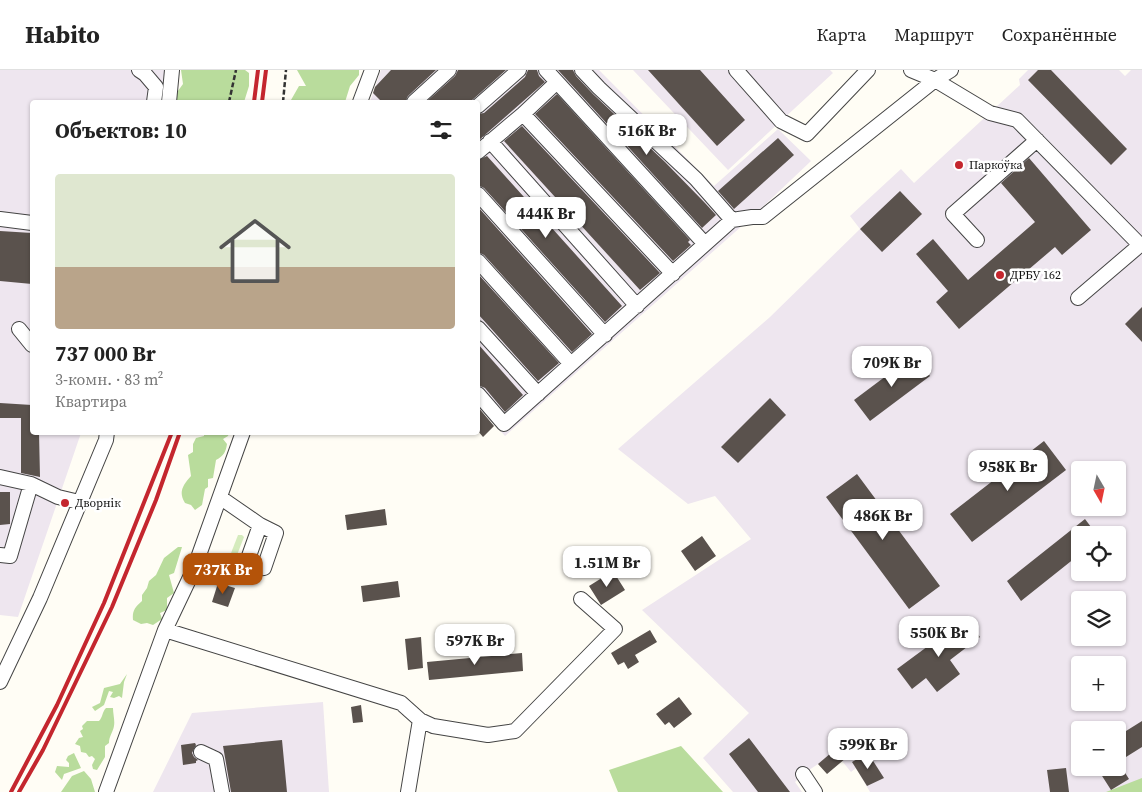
<!DOCTYPE html>
<html lang="ru">
<meta charset="utf-8">
<style>
body{margin:0;font-family:"Source Serif 4",serif;background:#f2f2f2;color:#222;height:100vh;display:flex;flex-direction:column;font-size:19px;white-space:nowrap}
*{box-sizing:border-box;margin:0}
p{font-size:16px;color:#767676}
.icon{flex:none;width:28px;height:28px;fill:none;stroke:currentColor;stroke-width:2;stroke-linecap:round;stroke-linejoin:round}
.map{position:relative;flex:1;overflow:hidden}
.side{position:absolute;left:30px;top:30px;width:450px;height:335px;display:flex;flex-direction:column;background:#fff;border-radius:5px;box-shadow:0 1px 4px #0004}
.side>*{flex:none}
.needle{width:32px;rotate:171deg}
.fabs{position:absolute;left:1071px;top:391px;display:grid;gap:10px}
.fabs a{display:grid;place-items:center;width:55px;height:55px;border-radius:5px;background:#fff;box-shadow:0 1px 4px #0004;font-size:25px}
.price{position:absolute;translate:-50% -42px;padding:0 11px;border-radius:10px;background:#fff;color:#222;font-size:16px;line-height:32px;filter:drop-shadow(0 1px 2px #0008)}
.price::after{content:'';position:absolute;left:50%;top:30px;width:15px;height:11px;margin-left:-8px;background:inherit;clip-path:polygon(0 0,100% 0,50% 100%)}
.price.active{background:#b45309;color:#fff}
ul{padding:0;list-style:none}
li{display:grid;align-content:center;gap:10px;height:265px;padding:0 25px}
li+li{border-top:1px solid #e0e0e0}
li span{display:grid;place-items:center;height:155px;border-radius:5px;color:#555}
li>.icon{margin-inline-start:auto}
span .icon{width:90px;height:90px;fill:#fffc;stroke-width:1}
li b{font-size:21px}
h2{display:flex;justify-content:space-between;align-items:center;height:60px;padding:0 25px;font-size:21px}
header{display:flex;align-items:center;gap:30px;box-sizing:border-box;height:70px;padding:0 25px;background:#fff;border-bottom:1px solid #e0e0e0}
header strong{font-size:24px}
nav{display:flex;gap:28px;margin-inline-start:auto;font-size:18px}
.map>svg:first-child{display:block}
.industrial{fill:#eee6ef;fill-rule:evenodd}
.green{fill:#d5ebbd}
.forest{fill:#b9dc9c}
.building{fill:#5a524d}
.lines{fill:none;stroke-linecap:round;stroke-linejoin:round}
.minor-casing{stroke:#444;stroke-width:16}
.path{stroke:#333;stroke-width:2.5;stroke-dasharray:5 2.5;stroke-linecap:butt}
.minor{stroke:#fff;stroke-width:14}
.rail{stroke:#c4262e;stroke-width:4}
.poi-dot{fill:#c4262e;stroke:#fff;stroke-width:2}
.labels{text-anchor:middle;stroke-width:5;stroke-linejoin:round;paint-order:stroke}
.poi-label{font-size:12px;fill:#111;stroke:#fff;text-anchor:start}
</style>
<header>
<strong>Habito</strong>
<nav><a>Карта</a><a>Маршрут</a><a>Сохранённые</a></nav>
</header>
<div class="map">
<svg width="1142" height="722" viewBox="0 0 1142 722">
<rect width="100%" height="100%" fill="#fffdf5"/>
<path class="industrial" d="M0,0H165L159,32H32V362L81,363L18,547L0,545Z
M381,0H599L714,116L778,59L811,91L752,147L505,366L478,337V32H370Z
M633,0H830L833,3L728,100Z
M1028,0H1119L1125,6L1131,0H1142V722H870L856,698L851,702L842,691L818,694L803,704L795,712L802,722H733L703,688L749,643L642,540L751,469L715,426L688,434L618,379L770,247L860,159L850,146L901,99L914,113L1020,15L1019,9ZM1080,400H1118V438H1080ZM1080,465H1118V502H1080ZM1080,530H1118V568H1080ZM1080,595H1118V632H1080ZM1080,660H1118V698H1080Z
M323,632L329,722H153L192,643Z"/>
<path class="green" d="M238,465H242L244,467L232,498L226,496Z"/>
<path class="forest" d="M181,0H245L249,3V16L244,32H175V25L183,14Z
M297,0H359V5L350,16L345,32H295L291,30L299,16H306Z
M204,363H229L228,366L223,369L227,374C226,381 224,386 216,390L213,408L208,409V417L205,419L202,435L195,440L191,435L185,433C178,422 183,415 191,406L188,385L193,382V374L196,368L204,366Z
M178,477H182L174,503L169,505L174,523L167,528V540L160,543L162,549L153,555L147,553L141,554L133,550C132,541 135,537 142,531V525L147,518L149,511L156,505L164,488Z
M127,604L124,612L122,628L119,626L114,628L110,627L113,622L109,621L104,635L95,641L92,637L100,633L104,618L120,614Z
M106,638H113C113,644 115,650 114,656C113,662 109,666 109,673L105,676V687L97,700L93,699L92,695L95,689L92,686L89,687L86,683L81,682L80,676L75,674L79,668L83,667L80,661L83,659L82,656L87,651H99C103,647 102,642 106,638Z
M681,676L723,722H618L609,700Z
M74,683L81,698L64,704L62,710L55,702L57,696L69,697V693L66,690L68,686Z
M84,701L91,709L95,722H61L72,706Z
M1142,708V722H1106Z"/>
<path class="building" d="M391,0H436L408,26L405,32H382L373,23L375,17Z
M458,0H506L470,32H426L455,6Z
M528,0H537L539,6L545,12L478,71V44L484,43L525,7Z
M558,0H573L576,6L593,24L665,92L705,133L716,145L702,158Z
M648,0H700L745,50L717,76Z
M1038,0H1051L1127,79L1111,95L1028,10Z
M557,24L690,170L688,172L691,175L673,191L535,44Z
M522,56L660,203L640,220L504,71Z
M778,68L794,85L734,139L718,121Z
M487,86L622,236L605,252L484,118L478,115V90Z
M1029,88L1091,160L1062,185L1055,177L959,259L936,232L948,221L916,184L933,169L968,210L1035,152L1001,113Z
M900,121L922,144L882,182L860,159Z
M478,137L592,264L572,282L484,185L478,182Z
M0,161L32,163V214L0,211Z
M478,204L559,293L538,311L478,244Z
M1142,237V272L1125,254Z
M478,274L523,325L505,342L485,318L478,315Z
M914,285L930,306L870,351L854,330Z
M770,328L786,345L738,393L721,377Z
M0,333L32,335V362H39L40,407L21,403V348H0Z
M478,337L494,356L483,367L478,361Z
M1044,371L1066,400L972,472L950,444Z
M857,404L940,516L909,539L826,427Z
M0,422H10V454L0,455Z
M385,439L387,455L347,460L345,445Z
M1085,449L1097,465H1080V484L1021,531L1007,511Z
M702,466L716,486L695,501L681,481Z
M613,501L625,520L601,535L589,516Z
M398,511L400,527L363,532L361,516Z
M218,513L235,518L228,537L212,532Z
M966,548L980,567L950,590L960,604L937,622L926,608L912,619L897,599Z
M650,560L657,572L635,585L639,592L628,599L624,592L618,595L611,583Z
M421,567L423,598L408,600L405,569Z
M522,583L523,601L429,610L427,592Z
M679,627L692,644L674,658L669,652L665,655L656,644Z
M361,635L363,652L353,653L351,637Z
M1142,651V677L1118,692V666Z
M749,668L790,722H758L729,684Z
M282,670L287,722H231L223,676Z
M195,673L196,675L192,683L194,687L198,690L196,691V693L183,695L181,675Z
M838,677L846,688L827,704L818,694Z
M868,683L884,708L867,716L852,692Z
M1066,698L1069,722H1050L1047,700Z
M1097,698H1122L1129,709L1111,720Z"/>
<g class="lines">
<defs>
<path id="minor" d="M139,0L145,4L156,17L154,32
M546,0L557,12
M582,0L599,18L696,109L732,150
M736,0L781,51L807,64L868,0
M911,0L935,10L990,43L1017,50L1140,175L1078,228
M169,32L172,0
M360,32L372,0
M414,32L449,0
M478,36L519,0
M523,44L673,204
M490,71L637,236
M478,82L523,44L557,12L705,174
M478,124L605,265
M0,149L32,153
M977,170L953,144L1037,70
M478,191L571,294
M478,258L538,324
M19,259L32,275
M478,324L504,354L732,150L752,147H763L935,10L951,0
M0,407L31,414L58,427L79,432
M0,485L10,486L31,414
M194,499L244,500L260,455L221,428
M244,500L264,498L276,463L260,455
M165,560L401,633L420,650L408,722
M0,612L40,528L106,370L107,362
M420,650L433,656L488,665L515,661L615,559L581,529
M201,682L216,689L222,722
M803,704L815,722
M106,722L165,560L194,499L243,362"/>
</defs>
<use href="#minor" class="minor-casing"/>
<path class="path" d="M229,32L236,0
M283,32L286,0"/>
<use href="#minor" class="minor"/>
<path class="rail" d="M254,32L258,0
M262,32L266,0
M11,722L57,635L104,533L172,362
M19,722L43,680L112,537L156,430L180,362"/>
</g>
<g class="poi-dot">
<circle cx="959" cy="95" r="5"/>
<circle cx="1000" cy="205" r="5"/>
<circle cx="65" cy="433" r="5"/>
</g>
<g class="labels">
<g class="poi-label">
<text x="969" y="99">Паркоўка</text>
<text x="1010" y="209">ДРБУ 162</text>
<text x="75" y="437">Дворнік</text>
</g>
</g>
</svg>
<div class="fabs">
<a><svg class="needle" viewBox="-14 -14 28 28"><path d="M0-13l5 13h-10z" fill="#e53935"/><path d="M0 13l5-13h-10z" fill="#767676"/></svg></a>
<a><svg class="icon" aria-label="locate" viewBox="0 0 24 24"><circle cx="12" cy="12" r="6"/><path d="M12 2v4M12 18v4M2 12h4M18 12h4"/></svg></a>
<a><svg class="icon" aria-label="layers" viewBox="0 0 24 24"><path d="M12 4l9 5-9 5-9-5zM3 14l9 5 9-5"/></svg></a>
<a>+</a>
<a>−</a>
</div>
<b class="price" style="left:647px;top:86px">516K Br</b>
<b class="price" style="left:546px;top:169px">444K Br</b>
<b class="price" style="left:892px;top:318px">709K Br</b>
<b class="price" style="left:1008px;top:422px">958K Br</b>
<b class="price" style="left:883px;top:471px">486K Br</b>
<b class="price" style="left:607px;top:518px">1.51M Br</b>
<b class="price active" style="left:223px;top:525px">737K Br</b>
<b class="price" style="left:939px;top:588px">550K Br</b>
<b class="price" style="left:475px;top:596px">597K Br</b>
<b class="price" style="left:868px;top:700px">599K Br</b>
<section class="side">
<h2>Объектов: 10<svg class="icon" aria-label="filters" viewBox="0 0 24 24"><path d="M4 7h16M4 17h16"/><circle cx="9" cy="7" r="2"/><circle cx="15" cy="17" r="2"/></svg></h2>
<ul>
<li><span style="background:linear-gradient(#dfe7d0 60%,#b9a48a 0)"><svg class="icon" aria-label="home" viewBox="0 0 24 24"><path d="M3 11l9-7 9 7M6 9v11h12V9"/></svg></span><div><b>737 000 Br</b><p>3-комн. · 83 m²</p><p>Квартира</p></div></li>
</ul>
</section>
</div>
